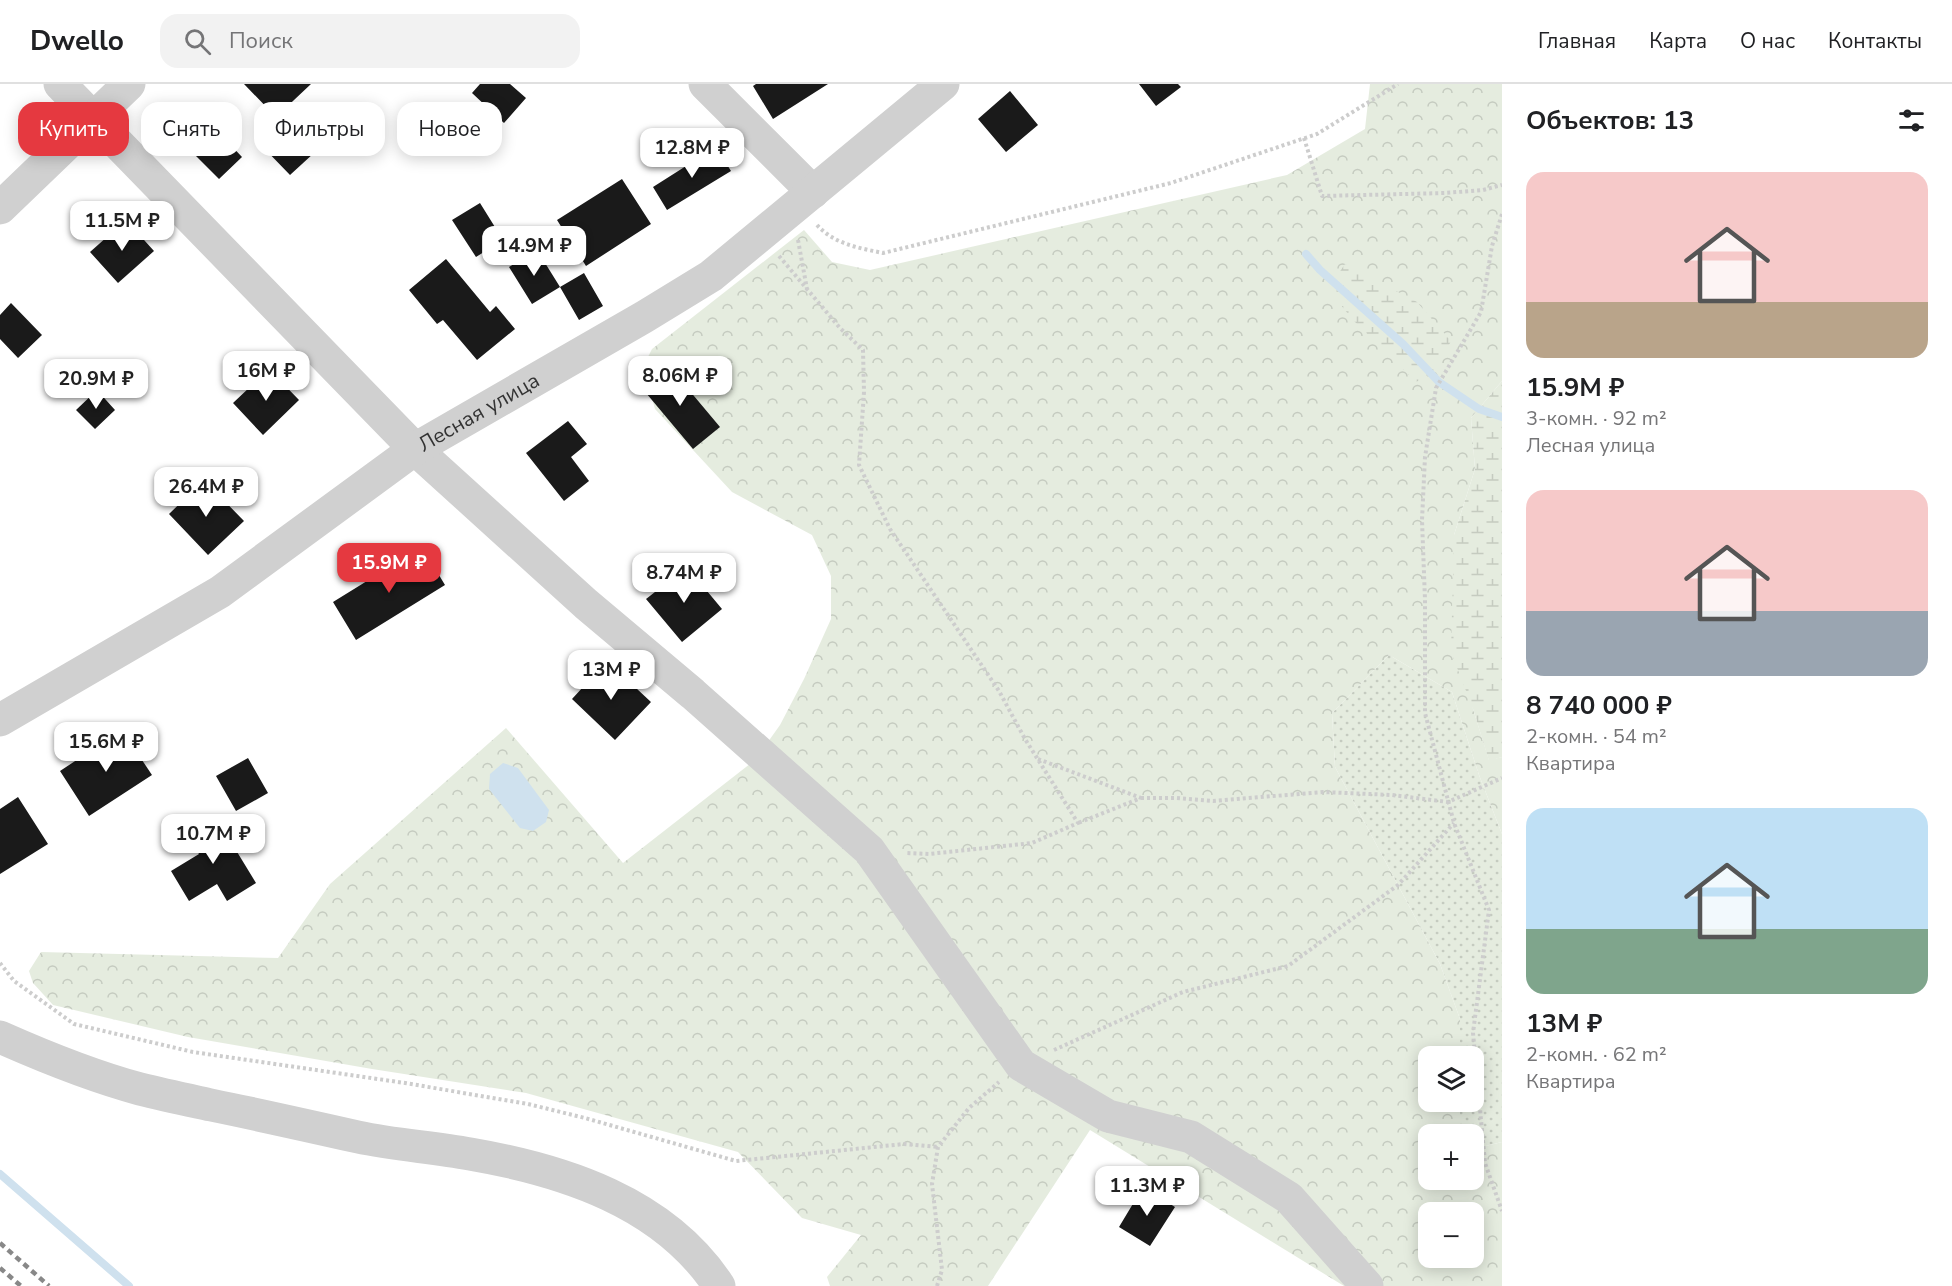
<!DOCTYPE html>
<html lang="ru">
<meta charset="utf-8">
<style>
body{margin:0;font-family:"Nunito Sans",sans-serif;background:#f2f2f2;color:#202124;height:100vh;display:flex;flex-direction:column;font-size:22px;white-space:nowrap}
*{box-sizing:border-box;margin:0}
p{font-size:20px;color:#757577}
.icon{flex:none;width:33px;height:33px;fill:none;stroke:currentColor;stroke-width:2;stroke-linecap:round;stroke-linejoin:round}
.map{position:relative;flex:1;overflow:hidden}
.sheet{display:flex;flex-direction:column;background:#fff;width:450px}
.sheet>*{flex:none}
.guide{position:absolute;left:18px;top:18px;width:570px;height:54px;display:flex;gap:12px}
.buttons{position:absolute;left:1418px;top:962px;display:grid;gap:12px}
.buttons a{display:grid;place-items:center;width:66px;height:66px;border-radius:12px;background:#fff;box-shadow:0 3px 15px #0003;font-size:30px}
.price{position:absolute;translate:-50% -51px;padding:0 14px;border-radius:12px;background:#fff;color:#222;font-size:20px;line-height:39px;filter:drop-shadow(0 2px 3px #0008)}
.price::after{content:'';position:absolute;left:50%;top:36px;width:18px;height:14px;margin-left:-9px;background:inherit;clip-path:polygon(0 0,100% 0,50% 100%)}
.price.active{background:#e53940;color:#fff}
ul{padding:0;list-style:none}
li{display:grid;align-content:center;gap:12px;height:318px;padding:0 24px}
li span{display:grid;place-items:center;height:186px;border-radius:18px;color:#555}
li>.icon{margin-inline-start:auto}
span .icon{width:108px;height:108px;fill:#fffc;stroke-width:1}
li b{font-size:26px}
h2{display:flex;justify-content:space-between;align-items:center;height:72px;padding:0 24px;font-size:26px}
.tag{padding:0 21px;border-radius:18px;background:#fff;box-shadow:0 3px 15px #0003;font-size:21px;line-height:54px}
.tag.active{background:#e53940;color:#fff}
header{display:flex;align-items:center;gap:36px;box-sizing:border-box;height:84px;padding:0 30px;background:#fff;border-bottom:2px solid #e0e0e0}
header strong{font-size:28px}
nav{display:flex;gap:33px;margin-inline-start:auto;font-size:21px}
.search{width:420px;height:54px;background:#f2f2f2;display:flex;align-items:center;gap:15px;box-sizing:border-box;padding:0 21px;border-radius:18px;color:#757577;font-size:22px}
main{display:flex;flex:1;min-height:0}
.map>svg:first-child{display:block}
.grass{fill:url(#grass-dots)}
.forest{fill:url(#forest-crowns);fill-rule:evenodd}
.wetland{fill:url(#wetland-marsh)}
.water{fill:#cfe1ee}
.lines{fill:none;stroke-linecap:round;stroke-linejoin:round}
.stream{stroke:#cfe1ee;stroke-width:8}
.building{fill:#1a1a1a}
.path{stroke:#cdcdcd;stroke-width:4;stroke-dasharray:3 3;stroke-linecap:butt}
.minor{stroke:#d0d0d0;stroke-width:33}
.rail{stroke:#888;stroke-width:4.5;stroke-dasharray:6 4.5;stroke-linecap:butt}
.labels{text-anchor:middle;stroke-width:6;stroke-linejoin:round;paint-order:stroke}
.street-label{font-size:21px;fill:#333;stroke:#fff}
</style>
<header>
<strong>Dwello</strong>
<div class="search"><svg class="icon" aria-label="search" viewBox="0 0 24 24"><circle cx="10" cy="10" r="6"/><path d="M15 15l6 6"/></svg>Поиск</div>
<nav><a>Главная</a><a>Карта</a><a>О нас</a><a>Контакты</a></nav>
</header>
<main>
<div class="map">
<svg width="1502" height="1202" viewBox="0 0 1502 1202">
<defs>
<pattern id="grass-dots" width="8" height="8" patternUnits="userSpaceOnUse" patternTransform="scale(1.5)"><rect width="8" height="8" fill="#e5ecdf"/><path d="M2 2h.1M6 6h.1" fill="none" stroke="#c5cbc0" stroke-width="1.8" stroke-linecap="round"/></pattern>
<pattern id="forest-crowns" width="20" height="18" patternUnits="userSpaceOnUse" patternTransform="scale(1.5)"><rect width="20" height="18" fill="#e5ecdf"/><path d="M2 6a3 3 0 1 1 6 0M12 15a3 3 0 1 1 6 0" fill="none" stroke="#c5cbc0"/></pattern>
<pattern id="wetland-marsh" width="20" height="14" patternUnits="userSpaceOnUse" patternTransform="scale(1.5)"><rect width="20" height="14" fill="#e5ecdf"/><path d="M1 5h8M5 5V1M11 12h8M15 12V8" fill="none" stroke="#c5cbc0"/></pattern>
</defs>
<rect width="100%" height="100%" fill="#fff"/>
<path class="grass" d="M1389,571L1452,608L1479,691L1502,750V1058L1473,1065V1050H1460V1017H1473V972H1460V935L1440,880L1335,683L1332,629Z"/>
<path class="forest" d="M1370,0H1502V297L1471,334L1475,385L1454,451L1473,625L1489,676L1502,673V750L1479,691L1452,608L1389,571L1332,629L1335,683L1440,880L1460,935V972H1428V1017H1460V1050H1428V1095H1473V1065L1502,1058V1202H1344L1090,1046L988,1202H830L827,1193L861,1151L802,1134L738,1068L526,1009L372,985L188,953L53,921L33,899L29,887L41,868L278,874L330,800L506,644L623,779L755,676L780,641L804,595L831,535V492L812,451L732,408L655,325L643,283L652,265L804,146L832,178L870,186L1287,91L1365,45ZM1428,1128H1473V1173H1428Z"/>
<path class="wetland" d="M1345,180L1417,218L1451,257L1435,288L1416,298L1353,236L1328,205Z
M1502,297V673L1489,677L1473,625L1451,568L1454,451L1475,385L1471,334Z"/>
<path class="water" d="M503,679L518,684L549,726L546,738L533,747L520,744L489,705L490,690Z"/>
<g class="lines">
<path class="stream" d="M1306,170L1320,186L1403,260L1439,298L1479,325L1502,333
M0,1090L129,1202"/>
</g>
<path class="building" d="M244,0H311L276,33Z
M480,0H510L526,14L504,39L472,9Z
M756,0H828L773,35L753,2Z
M1139,0H1178L1181,3L1156,22Z
M1010,7L1038,41L1006,68L978,35Z
M283,37L314,69L290,91L260,60Z
M212,41L242,73L219,95L188,64Z
M716,63L731,87L667,126L653,103Z
M622,95L651,140L586,182L557,136Z
M480,119L503,156L476,173L452,136Z
M126,136L154,167L118,199L90,168Z
M537,166L560,203L532,220L509,183Z
M446,175L490,228L496,222L515,245L477,276L443,236L437,240L409,206Z
M584,189L603,222L579,236L560,203Z
M11,219L42,251L18,274L0,255V231Z
M668,281L720,343L693,365L641,303Z
M269,285L299,316L263,351L233,319Z
M97,306L115,326L95,345L76,326Z
M568,337L587,360L571,373L589,397L564,417L526,369Z
M204,396L244,437L208,471L169,430Z
M422,463L445,501L356,556L333,518Z
M687,483L722,525L682,558L646,515Z
M607,577L651,618L615,656L572,615Z
M122,646L152,691L89,732L60,687Z
M248,674L268,709L236,727L216,692Z
M18,713L48,760L0,790V725Z
M217,735L256,799L227,817L217,800L189,817L171,787L199,770L188,753Z
M1143,1103L1175,1123L1150,1162L1119,1143Z"/>
<g class="lines">
<path class="path" d="M1304,54L1322,112L1445,109L1483,106L1502,101
M1502,130L1492,162L1481,228L1436,304L1425,373L1422,436L1425,516V629L1454,739L1489,826L1473,949L1485,1079L1502,1127
M817,141C834,160 859,164 883,169L1171,99L1317,50L1398,0
M798,156L807,205
M779,172L840,244L863,266L864,308L859,381L890,445L999,607L1025,655L1078,739L1032,759L929,770L906,769
M1038,675L1141,714L1078,739
M1141,714H1176L1213,717L1323,708L1392,711L1448,718L1502,694
M0,879L14,897L74,940L193,968L405,999L528,1020L585,1034L736,1077L904,1060L938,1063
M1054,966L1183,908L1288,882L1398,801L1454,739
M937,1202L942,1186L932,1100L938,1063L969,1024L999,998"/>
<g class="minor">
<path d="M60,0L415,365L586,520L693,610L869,766L1021,981L1108,1032L1191,1053L1289,1114L1367,1202"/>
<path d="M705,0L813,108"/>
<path d="M0,124L129,0"/>
<path id="s1" d="M0,636L220,508L415,365L644,233L711,192L943,0"/>
<path d="M0,953C45,973 92,992 140,1005C164,1011 188,1016 211,1021C260,1031 309,1042 358,1053C395,1061 432,1063 470,1070C563,1086 664,1118 719,1202"/>
</g>
<path class="rail" d="M0,1159L49,1202
M0,1184L21,1202"/>
</g>
<g class="labels">
<g class="street-label">
<text dy="7" stroke="none"><textPath href="#s1" startOffset="570">Лесная улица</textPath></text>
</g>
</g>
</svg>
<div class="buttons">
<a><svg class="icon" aria-label="layers" viewBox="0 0 24 24"><path d="M12 4l9 5-9 5-9-5zM3 14l9 5 9-5"/></svg></a>
<a>+</a>
<a>−</a>
</div>
<b class="price" style="left:692px;top:95px">12.8M ₽</b>
<b class="price" style="left:122px;top:168px">11.5M ₽</b>
<b class="price" style="left:534px;top:193px">14.9M ₽</b>
<b class="price" style="left:266px;top:318px">16M ₽</b>
<b class="price" style="left:680px;top:323px">8.06M ₽</b>
<b class="price" style="left:96px;top:326px">20.9M ₽</b>
<b class="price" style="left:206px;top:434px">26.4M ₽</b>
<b class="price active" style="left:389px;top:510px">15.9M ₽</b>
<b class="price" style="left:684px;top:520px">8.74M ₽</b>
<b class="price" style="left:611px;top:617px">13M ₽</b>
<b class="price" style="left:106px;top:689px">15.6M ₽</b>
<b class="price" style="left:213px;top:781px">10.7M ₽</b>
<b class="price" style="left:1147px;top:1133px">11.3M ₽</b>
<div class="guide">
<a class="tag active">Купить</a>
<a class="tag">Снять</a>
<a class="tag">Фильтры</a>
<a class="tag">Новое</a>
</div>
</div>
<section class="sheet">
<h2>Объектов: 13<svg class="icon" aria-label="filters" viewBox="0 0 24 24"><path d="M4 7h16M4 17h16"/><circle cx="9" cy="7" r="2"/><circle cx="15" cy="17" r="2"/></svg></h2>
<ul>
<li><span style="background:linear-gradient(#f6c9c9 70%,#b9a48a 0)"><svg class="icon" aria-label="home" viewBox="0 0 24 24"><path d="M3 11l9-7 9 7M6 9v11h12V9"/></svg></span><div><b>15.9M ₽</b><p>3-комн. · 92 m²</p><p>Лесная улица</p></div></li>
<li><span style="background:linear-gradient(#f6c9c9 65%,#9aa5b1 0)"><svg class="icon" aria-label="home" viewBox="0 0 24 24"><path d="M3 11l9-7 9 7M6 9v11h12V9"/></svg></span><div><b>8 740 000 ₽</b><p>2-комн. · 54 m²</p><p>Квартира</p></div></li>
<li><span style="background:linear-gradient(#bfe0f5 65%,#7fa58c 0)"><svg class="icon" aria-label="home" viewBox="0 0 24 24"><path d="M3 11l9-7 9 7M6 9v11h12V9"/></svg></span><div><b>13M ₽</b><p>2-комн. · 62 m²</p><p>Квартира</p></div></li>
</ul>
</section>
</main>
